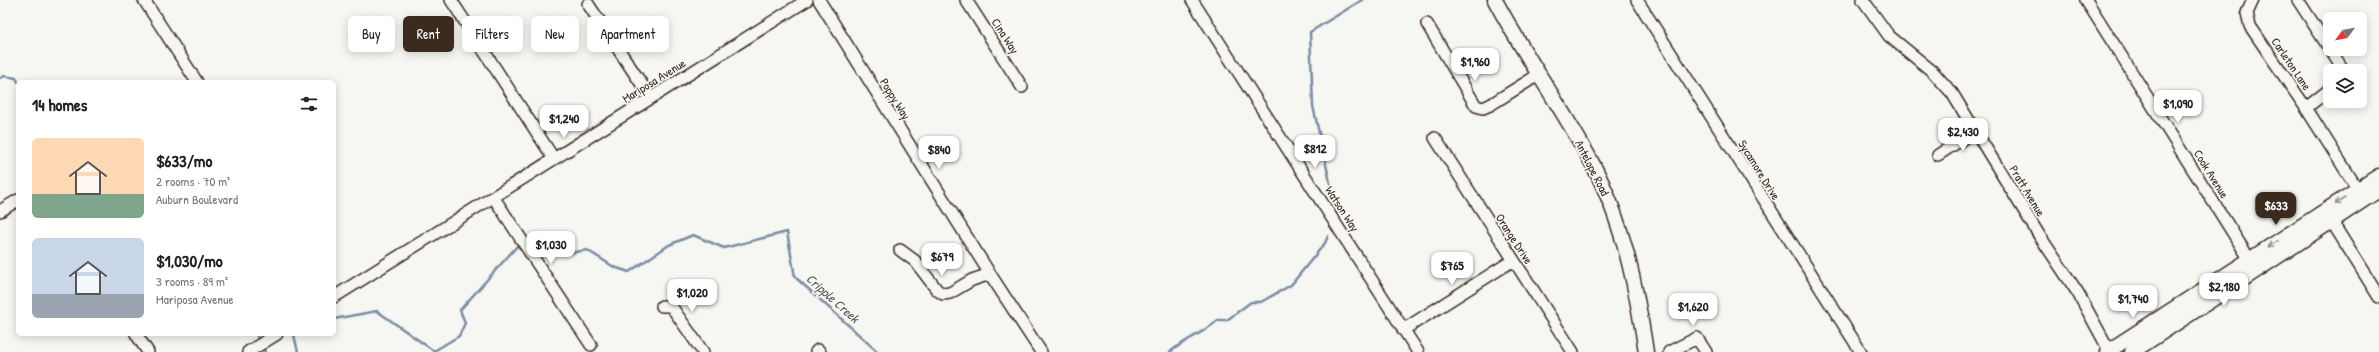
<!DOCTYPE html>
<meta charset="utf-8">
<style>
body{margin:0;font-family:"Patrick Hand",sans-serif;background:#f6f6f6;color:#202124;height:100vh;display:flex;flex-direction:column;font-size:15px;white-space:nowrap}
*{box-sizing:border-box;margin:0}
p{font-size:13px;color:#757577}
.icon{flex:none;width:22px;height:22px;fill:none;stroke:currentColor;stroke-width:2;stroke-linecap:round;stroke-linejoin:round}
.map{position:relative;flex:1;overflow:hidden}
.panel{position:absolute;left:16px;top:80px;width:320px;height:256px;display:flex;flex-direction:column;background:#fff;border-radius:6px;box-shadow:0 2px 10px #0003}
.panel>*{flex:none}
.guide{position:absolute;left:348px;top:16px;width:380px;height:36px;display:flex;gap:8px}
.needle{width:26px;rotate:238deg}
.controls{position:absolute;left:2323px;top:12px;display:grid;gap:8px}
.controls a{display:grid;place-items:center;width:44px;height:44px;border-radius:6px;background:#fff;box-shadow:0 2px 10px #0003;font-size:20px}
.price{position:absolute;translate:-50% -34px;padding:0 9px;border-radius:8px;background:#fff;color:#222;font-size:13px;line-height:26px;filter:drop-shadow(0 1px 2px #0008)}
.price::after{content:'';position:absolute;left:50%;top:24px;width:12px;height:9px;margin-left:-6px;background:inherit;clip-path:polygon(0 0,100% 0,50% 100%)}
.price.on{background:#3b2a1e;color:#fff}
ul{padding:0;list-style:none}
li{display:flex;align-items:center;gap:12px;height:100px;padding:0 16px}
li span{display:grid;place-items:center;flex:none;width:112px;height:80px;border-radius:6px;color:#555}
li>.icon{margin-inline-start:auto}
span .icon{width:48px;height:48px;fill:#fffc;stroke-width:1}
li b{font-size:17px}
h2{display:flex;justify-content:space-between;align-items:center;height:48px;padding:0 16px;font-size:17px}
.tag{padding:0 14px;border-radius:6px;background:#fff;box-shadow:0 2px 10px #0003;font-size:14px;line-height:36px}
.tag.on{background:#3b2a1e;color:#fff}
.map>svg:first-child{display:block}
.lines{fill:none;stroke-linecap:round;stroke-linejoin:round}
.stream{stroke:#798ca3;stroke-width:2.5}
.minor-casing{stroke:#3b2a1e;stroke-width:14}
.major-casing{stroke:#3b2a1e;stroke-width:17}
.minor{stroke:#f6f6f2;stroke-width:11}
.major{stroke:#f6f6f2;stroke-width:14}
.oneway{stroke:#989088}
.labels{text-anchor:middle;stroke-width:3.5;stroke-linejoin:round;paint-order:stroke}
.street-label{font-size:12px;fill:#3b2a1e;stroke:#f6f6f2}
.water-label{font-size:13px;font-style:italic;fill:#555356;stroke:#f6f6f2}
</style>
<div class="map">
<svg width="2379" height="352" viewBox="0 0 2379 352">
<rect width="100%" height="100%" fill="#f6f6f2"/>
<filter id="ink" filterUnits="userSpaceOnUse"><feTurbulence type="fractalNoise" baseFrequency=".025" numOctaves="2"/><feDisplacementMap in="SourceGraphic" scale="8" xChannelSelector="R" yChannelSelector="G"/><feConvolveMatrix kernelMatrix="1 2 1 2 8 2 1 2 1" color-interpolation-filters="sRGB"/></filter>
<g filter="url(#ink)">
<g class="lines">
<path class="stream" d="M0,78L4,76L16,78L18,82
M1337,214L1313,106L1310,32L1362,0
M525,240L542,234L564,254L587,250L614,267L629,272L669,245L693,235L724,248L787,232L795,277L878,352
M334,319L377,311L434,351L459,336L465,323L460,310L519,244
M256,334L259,341
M296,334L294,335L298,352
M262,347L265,352
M1170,352C1185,340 1205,332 1218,320H1227L1251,302H1261L1291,285L1325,243L1328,236"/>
<defs>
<path id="minor" d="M144,0L197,82
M451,0L554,159
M819,0L990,274L1041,352
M966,0L1022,87
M1192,0L1418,352
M1637,0L1861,352
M1863,0L1889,36L1932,71L1952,93L2039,235L2078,293L2110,352
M2086,0L2250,260
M2253,0L2247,13L2250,26L2306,108L2362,196
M2298,0L2344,71
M588,4L651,98
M1427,24L1476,106L1483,108L1490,105L1538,75
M2306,108L2330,89
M1435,138L1573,352
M1938,155L1975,131
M494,198L591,345
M0,211L18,200
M2332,222L2379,297
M900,250L915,261L937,290L943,294L950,293L972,280L990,274
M334,297L807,0
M662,306H671L703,352
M1403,330L1512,261
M136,334L148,352
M248,352L277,334
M816,352L818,350L820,352
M1669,352L1697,338L1706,352"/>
<path id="major" d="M1495,0C1524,55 1561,106 1591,161C1623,220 1636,286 1646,352
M2107,352L2379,176
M2132,352L2379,190"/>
</defs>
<use href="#minor" class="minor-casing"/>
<use href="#major" class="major-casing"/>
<use href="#minor" class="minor"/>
<use href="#major" class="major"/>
</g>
<defs><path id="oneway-shaft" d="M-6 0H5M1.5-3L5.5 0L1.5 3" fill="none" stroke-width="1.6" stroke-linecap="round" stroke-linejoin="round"/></defs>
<g class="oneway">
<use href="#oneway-shaft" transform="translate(2340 201) rotate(147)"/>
<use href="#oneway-shaft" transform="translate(2273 244) rotate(146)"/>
</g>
</g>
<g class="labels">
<g class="street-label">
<text transform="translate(1005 36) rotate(57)" y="4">Cina Way</text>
<text transform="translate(2291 64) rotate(56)" y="4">Carleton Lane</text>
<text transform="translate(654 81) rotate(-32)" y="4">Mariposa Avenue</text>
<text transform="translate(895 99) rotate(58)" y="4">Poppy Way</text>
<text transform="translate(1592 168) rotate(63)" y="4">Antelope Road</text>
<text transform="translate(1759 170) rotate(58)" y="4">Sycamore Drive</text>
<text transform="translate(2211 174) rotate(58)" y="4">Cook Avenue</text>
<text transform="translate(2027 191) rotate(59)" y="4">Pratt Avenue</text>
<text transform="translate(1342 209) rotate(57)" y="4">Watson Way</text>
<text transform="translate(1514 239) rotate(57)" y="4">Orange Drive</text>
</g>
<g class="water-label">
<text transform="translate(833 298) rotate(42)" y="5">Cripple Creek</text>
</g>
</g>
</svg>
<div class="controls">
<a><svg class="needle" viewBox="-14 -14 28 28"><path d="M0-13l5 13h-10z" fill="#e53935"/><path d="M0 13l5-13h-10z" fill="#757577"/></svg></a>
<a><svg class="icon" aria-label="layers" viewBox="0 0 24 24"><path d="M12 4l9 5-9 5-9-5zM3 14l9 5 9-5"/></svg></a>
</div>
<b class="price" style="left:1475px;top:82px">$1,960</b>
<b class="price" style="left:2178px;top:124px">$1,090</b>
<b class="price" style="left:564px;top:139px">$1,240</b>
<b class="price" style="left:1963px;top:152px">$2,430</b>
<b class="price" style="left:1315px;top:169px">$812</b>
<b class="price" style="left:939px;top:170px">$840</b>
<b class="price on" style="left:2276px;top:226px">$633</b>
<b class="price" style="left:551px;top:265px">$1,030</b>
<b class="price" style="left:942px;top:277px">$679</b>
<b class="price" style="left:1452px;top:286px">$765</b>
<b class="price" style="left:2224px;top:307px">$2,180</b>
<b class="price" style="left:692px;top:313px">$1,020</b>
<b class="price" style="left:2133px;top:319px">$1,740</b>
<b class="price" style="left:1693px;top:327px">$1,620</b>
<div class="guide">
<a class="tag">Buy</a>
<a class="tag on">Rent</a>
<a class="tag">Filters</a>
<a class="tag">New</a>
<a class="tag">Apartment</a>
</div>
<section class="panel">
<h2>14 homes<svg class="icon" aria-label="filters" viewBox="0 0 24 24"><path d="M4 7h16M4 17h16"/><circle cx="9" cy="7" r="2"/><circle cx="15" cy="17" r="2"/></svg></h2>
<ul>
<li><span style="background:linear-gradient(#ffd9b3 70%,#7fa58c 0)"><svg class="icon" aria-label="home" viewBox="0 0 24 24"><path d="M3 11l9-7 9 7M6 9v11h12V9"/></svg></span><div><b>$633/mo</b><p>2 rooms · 70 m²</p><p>Auburn Boulevard</p></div></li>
<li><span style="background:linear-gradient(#c9d6e8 70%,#9aa5b1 0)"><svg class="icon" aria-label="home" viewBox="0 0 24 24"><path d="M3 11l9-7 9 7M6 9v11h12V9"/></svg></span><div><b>$1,030/mo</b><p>3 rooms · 89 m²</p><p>Mariposa Avenue</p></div></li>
</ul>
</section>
</div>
